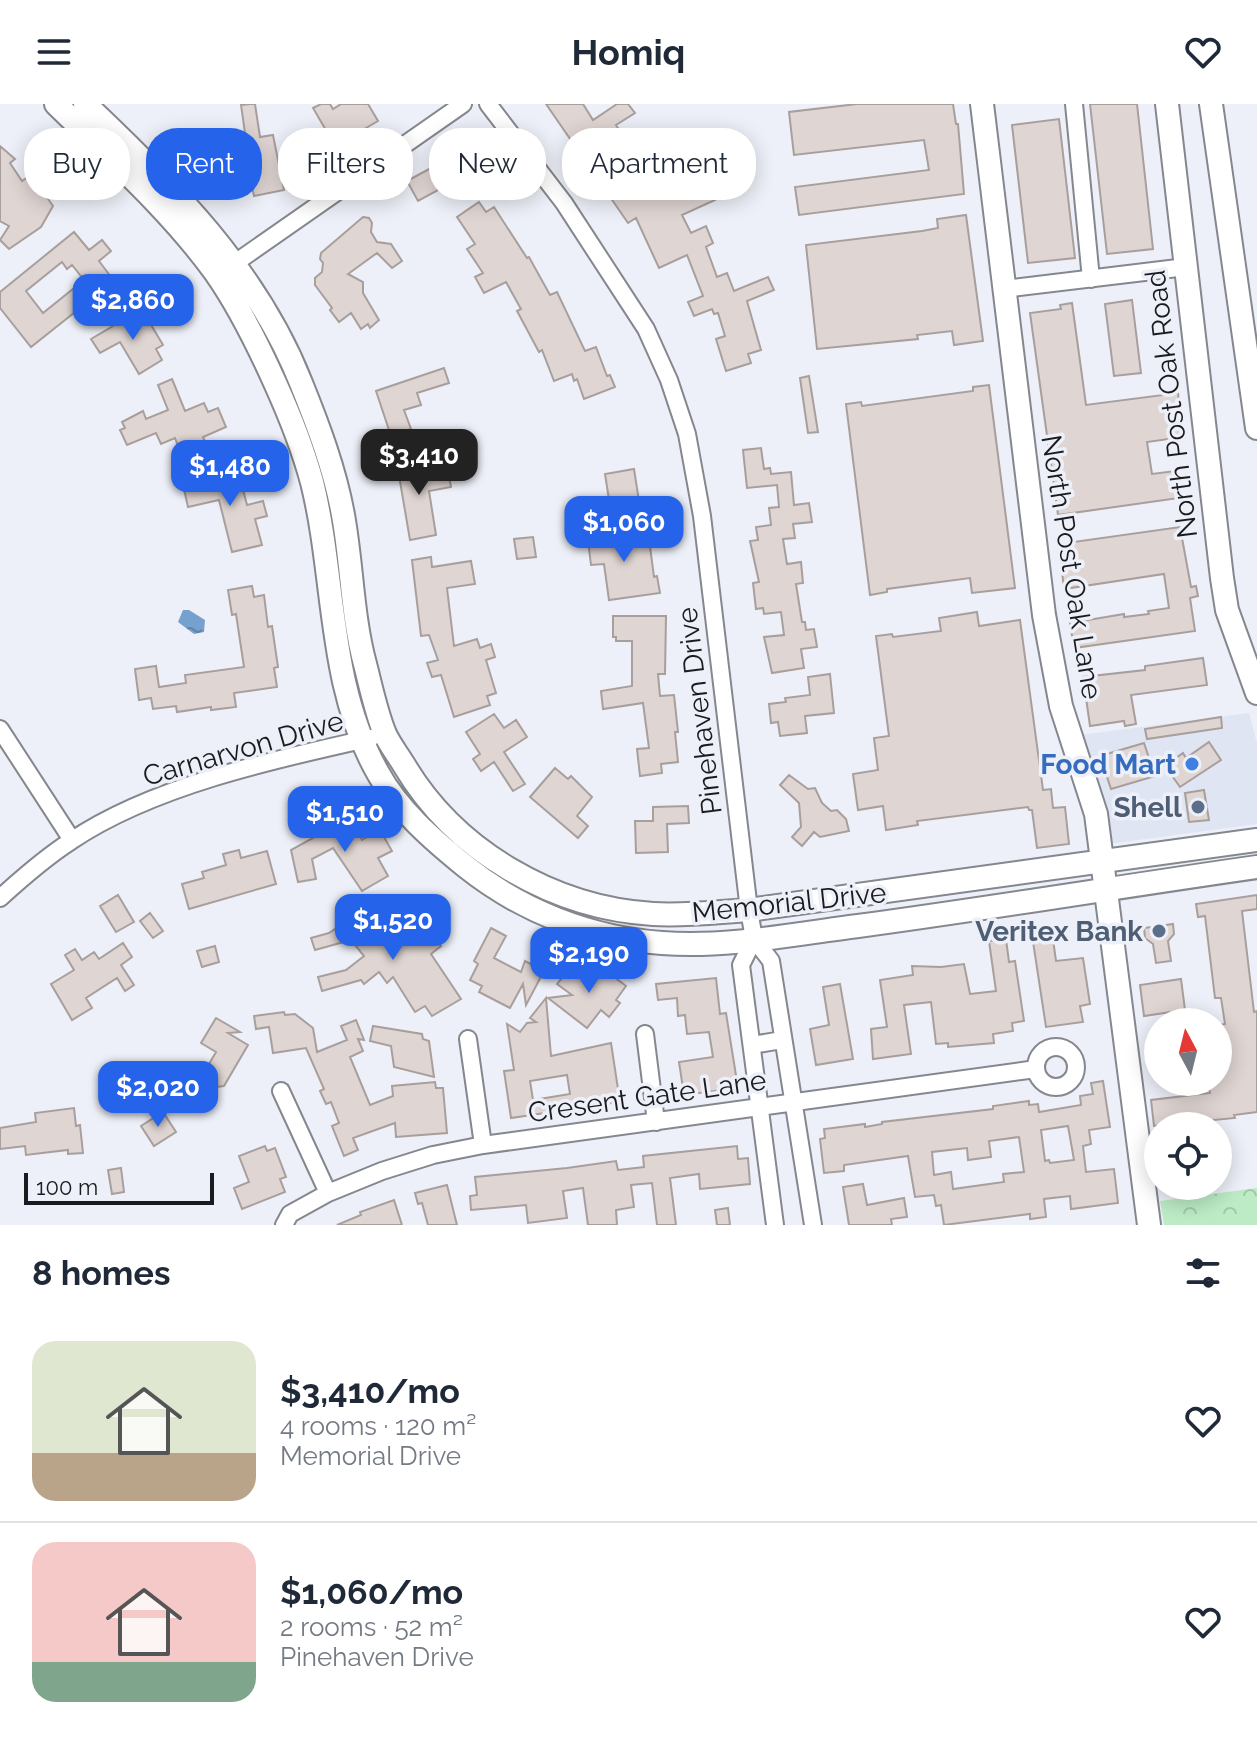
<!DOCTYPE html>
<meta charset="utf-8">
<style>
body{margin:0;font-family:Raleway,sans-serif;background:#f6f6f7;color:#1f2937;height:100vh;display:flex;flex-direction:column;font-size:30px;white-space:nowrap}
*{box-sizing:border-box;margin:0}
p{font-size:26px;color:#747a83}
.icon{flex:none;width:44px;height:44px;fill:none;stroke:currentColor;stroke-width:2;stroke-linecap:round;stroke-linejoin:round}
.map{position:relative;height:1121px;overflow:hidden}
.sheet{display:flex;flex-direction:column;background:#fff;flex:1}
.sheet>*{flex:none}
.hud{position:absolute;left:24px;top:24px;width:800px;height:72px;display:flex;gap:16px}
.needle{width:52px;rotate:353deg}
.fabs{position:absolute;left:1144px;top:904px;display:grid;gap:16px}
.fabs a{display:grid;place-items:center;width:88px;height:88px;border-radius:50%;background:#fff;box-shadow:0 4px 20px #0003;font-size:40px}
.scale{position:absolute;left:24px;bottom:20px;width:190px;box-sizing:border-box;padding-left:8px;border:4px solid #1a1b1e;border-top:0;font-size:22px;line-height:28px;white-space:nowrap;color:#1a1b1e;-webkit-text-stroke:6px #edf0f8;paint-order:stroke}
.price{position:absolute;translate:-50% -68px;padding:0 18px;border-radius:16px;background:#2563eb;color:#fff;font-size:26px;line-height:52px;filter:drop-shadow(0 2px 4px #0008)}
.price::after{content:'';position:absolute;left:50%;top:48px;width:24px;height:18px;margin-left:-12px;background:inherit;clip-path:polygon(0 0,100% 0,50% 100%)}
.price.current{background:#222;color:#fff}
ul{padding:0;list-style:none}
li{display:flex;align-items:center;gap:24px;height:200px;padding:0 32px}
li+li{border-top:2px solid #e0e1e3}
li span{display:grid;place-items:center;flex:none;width:224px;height:160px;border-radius:24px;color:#555}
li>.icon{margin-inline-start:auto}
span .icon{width:96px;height:96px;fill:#fffc;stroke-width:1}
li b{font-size:34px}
h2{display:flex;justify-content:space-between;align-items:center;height:96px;padding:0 32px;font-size:34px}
.tag{padding:0 28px;border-radius:32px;background:#fff;box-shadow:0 4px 20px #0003;font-size:28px;line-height:72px}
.tag.current{background:#2563eb;color:#fff}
header{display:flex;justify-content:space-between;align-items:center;height:104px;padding:0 32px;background:#fff;font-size:36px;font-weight:700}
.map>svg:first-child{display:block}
.built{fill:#e0e5f4}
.forest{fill:url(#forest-crowns)}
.water{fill:url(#water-ripples)}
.building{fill:#dfd5d2;stroke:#a89f9c;stroke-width:2;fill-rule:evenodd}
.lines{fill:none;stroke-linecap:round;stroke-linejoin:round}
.street-casing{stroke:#85878e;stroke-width:20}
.secondary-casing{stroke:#85878e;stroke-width:26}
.street{stroke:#fff;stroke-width:16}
.secondary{stroke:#fff;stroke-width:22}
.shop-dot{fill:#3f7fe0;stroke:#edf0f8;stroke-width:3}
.service-dot{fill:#5c6f8a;stroke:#edf0f8;stroke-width:3}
.labels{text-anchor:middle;stroke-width:7;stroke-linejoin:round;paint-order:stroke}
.street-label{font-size:28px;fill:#1a1b1e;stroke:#edf0f8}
.shop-label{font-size:28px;font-weight:bold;fill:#366cbe;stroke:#edf0f8;text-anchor:end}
.service-label{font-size:28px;font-weight:bold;fill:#4e5e75;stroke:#edf0f8;text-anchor:end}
</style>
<header><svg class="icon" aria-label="menu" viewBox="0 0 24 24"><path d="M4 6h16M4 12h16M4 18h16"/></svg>Homiq<svg class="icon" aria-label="heart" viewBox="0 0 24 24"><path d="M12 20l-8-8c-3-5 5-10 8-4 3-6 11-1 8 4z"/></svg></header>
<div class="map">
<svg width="1257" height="1121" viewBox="0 0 1257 1121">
<defs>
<pattern id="forest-crowns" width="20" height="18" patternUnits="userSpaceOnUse" patternTransform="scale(2)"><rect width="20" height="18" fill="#bcebc5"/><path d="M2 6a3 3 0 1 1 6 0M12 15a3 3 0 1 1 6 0" fill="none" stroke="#a1c9a9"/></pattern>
<pattern id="water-ripples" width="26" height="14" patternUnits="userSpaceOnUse" patternTransform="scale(2)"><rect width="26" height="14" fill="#76a0cd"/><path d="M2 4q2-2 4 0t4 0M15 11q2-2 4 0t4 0" fill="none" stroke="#6082a6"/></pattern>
</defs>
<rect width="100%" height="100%" fill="#edf0f8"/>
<path class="built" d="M1249,609L1257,639V720L1109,740L1080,631Z"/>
<path class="forest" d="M1257,1084V1121H1164L1160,1097Z"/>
<path class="water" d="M183,506H189L205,516L204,528L194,530L178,518Z"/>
<path class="building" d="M250,0H255L260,33L273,31L284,86L254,92L250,73L238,75L237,67L231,68L225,41L246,36L241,1Z
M321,0H330L333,5L341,0H368L378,17L342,38L341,35L334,40L313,4Z
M546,0H583L593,16L617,0H628L635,9L616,21L639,56L647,50L660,70L674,60L696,92L710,85L715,96L682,111L691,129L706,122L713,139L706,143L717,173L727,169L734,187L768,173L774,186L747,197L761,246L748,250L751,259L726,267L716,235L725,232L718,209L714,210L712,205L694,212L688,198L703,192L687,151L659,164L636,114L628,119Z
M857,0H953L956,20H958L964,90L799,111L795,83L929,66L924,36L794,51L789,8Z
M1090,0H1137L1153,145L1107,150Z
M1059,15L1075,154L1028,159L1012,21Z
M0,42L15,55L10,59L22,77L40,65L47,76L39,82L53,102L41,123L9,145L0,136L9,122L0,117Z
M453,52L468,81L454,89L449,80L418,97L407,77Z
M479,98L486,108L494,103L527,154L529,153L550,191L557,188L585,247L596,243L607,272L610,271L615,283L584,295L577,275L574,277L572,270L554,277L542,246L539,248L517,207L521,205L506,178L484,189L475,173L483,169L467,145L475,140L457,113Z
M966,111L983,237L954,241L952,227L917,231L918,235L817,245L806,141L922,127L938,124L937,115Z
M363,113L369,114L372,119L371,128L377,138L391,140L402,157L392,164L377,149L348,170L363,178V189L379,216L370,224L368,220L361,225L351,209L339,218L330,206L332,204L315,181V174L322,168L323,159L320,155L321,149Z
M74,128L89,146L102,136L111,147L99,157L114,177L31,243L0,204V188ZM62,158L67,165L72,161L84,176L43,209L26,187Z
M1132,196L1141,269L1114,272L1105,200Z
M1072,199L1086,301L1178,289L1183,333L1147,338L1152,370L1175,367L1179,394L1058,411L1030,209L1061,205L1060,201Z
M132,211L137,220L147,214L163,241L156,245L162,256L139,270L120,238L100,249L91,235Z
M444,264L449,279L417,289L421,301L404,306L411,325L391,332L376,287Z
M809,272L818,328L808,329L800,274Z
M172,275L185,307L204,299L208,308L218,304L226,323L203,333L209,347L184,358L175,334L161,340L156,329L127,341L120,326L125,324L122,318L143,307L146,315L168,306L158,281Z
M989,281L1015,484L972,489L970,474L887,485V488L870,491L846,300L861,298L862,302L973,287V283Z
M761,344L764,365L770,364L771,370L791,368L794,401L809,399L812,418L793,420L795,434L783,435L787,460L801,458L803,479L796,480L802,518H805L806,526L814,525L817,543L801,545L804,564L772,569L764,533L784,531L781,508L764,510L763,504L756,505L753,479L759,478L750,437L758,436L756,423L771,421L769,404L779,403L777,381L747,384L743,346Z
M412,352L415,373L448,367L451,383L429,387L436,431L410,436L396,354Z
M634,365L639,397L610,402L605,370Z
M238,366L247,401L263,397L267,412L255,415L262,441L232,448L219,396L188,403L183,381Z
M1180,423L1191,483L1196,482L1198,492L1190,494L1195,527L1074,544L1070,519L1124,510V513L1149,510L1148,507L1169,504L1164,470L1064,485L1059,440Z
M626,424L627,438L649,435L654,473L657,472L660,489L609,496L604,460L591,461L587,429Z
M533,433L536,453L517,455L514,435Z
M431,453L432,463L471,457L475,480L447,484L454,542L477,535L480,544L491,540L495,553L486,556L496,589L487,592L490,601L454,613L441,571L432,573L427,559L438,556L429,531L421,532L412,456Z
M252,482L254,493L264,491L268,523L272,522L278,563L274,564L277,583L234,589L236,603L211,606V603L177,608L176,602L153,605L151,594L139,596L135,565L156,562L159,583L186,579L185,571L244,563L236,510L232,511L228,486Z
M977,508L979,522L1020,516L1043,686L1051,685L1053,704L1065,703L1069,740L1037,744L1032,706H1029L1028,703L917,717L918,721L886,726L883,702L858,706L853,670L878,666L874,634L889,632L876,532L892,530L893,533L941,527L939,514Z
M613,512H666L665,570H658L660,592L674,591L678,628H675L678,658L661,660L662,669L640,672L637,645L649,644L643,599L603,605L601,587L632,582V537H616V533H613Z
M1203,554L1207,581L1131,591L1136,620L1125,622L1124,617L1090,622L1083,573L1145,566V562Z
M830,570L834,609L805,612L807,629L780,632L778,618L771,619L769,600L786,598L785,594L810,591L808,573Z
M494,610L504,624L516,616L527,633L504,648L525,680L513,687L494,658L481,667L473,655L480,650L466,628Z
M1221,613L1222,624L1147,635L1145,625Z
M1209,638L1221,656L1180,683L1165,662L1183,649L1186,654Z
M1144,639L1155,672L1111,685L1100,652Z
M555,664L568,675L571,672L592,693L577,712L588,722L578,734L530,693Z
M789,671L808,685L815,684L822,699L831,707L837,706L846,715L849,727L820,733L814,728L802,742L792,733L801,723L799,699L780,681Z
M1204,686L1209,716L1189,718L1185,689Z
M688,702L689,719L667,720L668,748L636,749L635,717H653V703Z
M349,714L362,736L380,726L392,747L378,754L388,772L362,787L333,744L312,755L316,775L298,778L291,746Z
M239,746L241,754L267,747L276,780L189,805L182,780L204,774L202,768L226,761L223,750Z
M118,791L134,818L116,828L100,802Z
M1257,791V805L1242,807L1254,908L1257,907V1008L1234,1011L1235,1014L1154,1022L1151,996L1210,989L1208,978H1218V921L1225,920L1221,894H1215L1205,812L1198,813L1196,800Z
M391,807L395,822L400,821L403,832L428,826L441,842L431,850L461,895L432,912L425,902L415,908L393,873L387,879L379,868L364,880L361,876L322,887L318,873L346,866L364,852L351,836L315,846L311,834L329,829L335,825L380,816V814Z
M150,809L163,827L153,834L140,817Z
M1173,820L1174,830L1168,837L1171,857L1156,859L1153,840L1145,834L1144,824Z
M491,824L506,832L494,854L521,868L525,857L544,867L526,901L523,880L510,904L479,888L482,882L470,876L478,860L474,857Z
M1052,828L1056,857L1083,854L1090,900L1080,902L1083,918L1046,923L1032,831Z
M1006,835L1009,858L1015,857L1024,917L1012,919L1013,927L993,930L994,939L948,943V939L936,940L931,898L904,901L911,950L873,955L871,925L887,923L880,876L913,871L912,862L941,863L964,860L970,890L996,887L989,837Z
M123,839L132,853L121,861L134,881L125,887L117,874L86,894L92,904L72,916L51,880L74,866L65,851L75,845L82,856L94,848L99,855Z
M215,842L219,858L202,863L197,847Z
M591,862L606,873L609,869L626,882L616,896L620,899L609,913L601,906L587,924L548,894L572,891L557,880L570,864L582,873Z
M716,874L720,910L726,909L738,984L684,991L679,958L713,953L709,928L687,930L685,911L678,912L677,894L658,896L656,880Z
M1181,875L1185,906L1144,912L1140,881Z
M840,880L853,955L816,961L810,925L829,921L823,883Z
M546,894L551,952L611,939L620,998L511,1014L504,967L514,966L507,920L520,928L527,919L536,918L530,914ZM567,971L570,990L533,996L530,977Z
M284,908L285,911L295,910L313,924L317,948L347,936L341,922L356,916L364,936L358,935L363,947L350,953L370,1001L393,992L392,982L435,978L436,984H443L447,1029L396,1033L395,1019L353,1034L358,1046L344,1052L332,1022L339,1019L331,998L326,1000L320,987L324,985L306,944L273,949L269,923L256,925L254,912Z
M216,914L240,928L228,929L248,941L224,982L199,985L208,980L169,986L180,969L206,965L216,948L201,939Z
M373,922L422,930L423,935L429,937L434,973L394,963L391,942L370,937Z
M1103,977L1110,1023L1089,1026L1091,1040L1083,1042L1086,1068L1114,1065L1118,1099L1071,1105L1070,1092L1044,1095L1046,1113L1030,1115V1110L944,1121L941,1101L936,1102L934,1091L915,1093L908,1052L844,1061V1067L824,1069L820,1035L825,1034L824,1025L865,1020V1023L882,1020V1018L993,1005V1002L1029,997V1001L1038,1000L1039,1008L1081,1001L1080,992L1093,990L1091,979ZM1068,1022L1074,1056L1050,1059L1049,1056L1045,1057L1041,1026ZM1019,1033L1024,1068L1003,1070L1004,1078L953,1085L951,1068L934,1071L932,1048L967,1044L968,1056L991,1053L989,1037Z
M74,1004L76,1022L80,1021L83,1049L68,1050V1046L26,1051L25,1042L0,1045V1024L36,1018L35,1009Z
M163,1008L176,1028L154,1042L141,1022Z
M265,1042L267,1047L275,1044L286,1073L280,1075L285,1088L242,1105L234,1084L249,1078L239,1052Z
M737,1042L738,1055L748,1054L750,1080L700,1085L699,1070L670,1074L676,1121H657L652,1079L631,1081L634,1103L616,1106L617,1121H588L583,1084L563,1087L567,1114L528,1119L526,1101L471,1106L470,1092L477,1091L475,1073L567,1064L616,1057L618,1066L644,1063L643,1052Z
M121,1064L124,1088L112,1090L108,1066Z
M863,1080L867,1101L904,1094L907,1113L891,1115L892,1121H849L843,1083Z
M447,1081L457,1121H428L422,1099L418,1100L415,1089Z
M394,1096L402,1121H337L361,1111L360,1108Z
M728,1104L730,1121H717L715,1106Z"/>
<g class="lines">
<defs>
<path id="street" d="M488,0L564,99L646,225L669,276L687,330L702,412L749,806L754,835L771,857L813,1121
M1074,0L1091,175
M225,166L463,0
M1004,185L1186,163
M0,625L72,736
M0,794C22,774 46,753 71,737C152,682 276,655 371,634
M754,835L741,861L775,1121
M645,930L656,1018
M468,935L483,1041
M752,941L782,936
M1036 963a20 20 0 1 1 40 0a20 20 0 1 1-40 0Z
M281,987L328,1089
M284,1121L290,1110L328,1089L382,1067L433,1051L483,1041L1036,965"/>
<path id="secondary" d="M56,0C111,54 169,105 215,168C239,202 259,243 276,281C290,312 303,345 312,378C336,474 327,580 378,669C398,706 433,736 465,762C521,807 590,834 662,839C727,844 794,830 858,822C991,804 1124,782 1257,763
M85,0C171,81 257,167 301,279C318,321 335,366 343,411C352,460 352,512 365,560C371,583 376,608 385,630C390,641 398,651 404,661C455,747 553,804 653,810C685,812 717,808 749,806L1257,736
M982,0L1044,511L1061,602L1096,710L1149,1121
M1167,0L1222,474L1227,506L1257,589
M1211,0L1257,324"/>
</defs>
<use href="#street" class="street-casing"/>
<use href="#secondary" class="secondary-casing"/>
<use href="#street" class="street"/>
<use href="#secondary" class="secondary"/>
</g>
<circle class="shop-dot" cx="1192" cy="660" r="8"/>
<g class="service-dot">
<circle cx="1198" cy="703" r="8"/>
<circle cx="1159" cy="827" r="8"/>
</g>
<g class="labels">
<g class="street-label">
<text transform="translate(1171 300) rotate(-97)" y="10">North Post Oak Road</text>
<text transform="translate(1072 463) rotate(81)" y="10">North Post Oak Lane</text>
<text transform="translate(699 607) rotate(-97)" y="10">Pinehaven Drive</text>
<text transform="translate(243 644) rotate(-16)" y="10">Carnarvon Drive</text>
<text transform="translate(789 798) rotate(-6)" y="10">Memorial Drive</text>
<text transform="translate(647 992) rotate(-8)" y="10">Cresent Gate Lane</text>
</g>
<g class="shop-label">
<text x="1176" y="670">Food Mart</text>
</g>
<g class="service-label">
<text x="1182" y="713">Shell</text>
<text x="1143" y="837">Veritex Bank</text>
</g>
</g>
</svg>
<div class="fabs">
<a><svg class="needle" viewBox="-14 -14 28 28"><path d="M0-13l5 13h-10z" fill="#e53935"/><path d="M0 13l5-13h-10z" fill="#747a83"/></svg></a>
<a><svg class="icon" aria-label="locate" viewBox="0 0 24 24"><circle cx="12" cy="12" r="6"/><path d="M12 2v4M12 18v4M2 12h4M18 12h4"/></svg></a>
</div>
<div class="scale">100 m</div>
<b class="price" style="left:133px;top:238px">$2,860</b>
<b class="price current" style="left:419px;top:393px">$3,410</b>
<b class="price" style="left:230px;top:404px">$1,480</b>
<b class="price" style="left:624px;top:460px">$1,060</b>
<b class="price" style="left:345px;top:750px">$1,510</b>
<b class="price" style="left:393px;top:858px">$1,520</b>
<b class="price" style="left:589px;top:891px">$2,190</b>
<b class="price" style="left:158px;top:1025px">$2,020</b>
<div class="hud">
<a class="tag">Buy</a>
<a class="tag current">Rent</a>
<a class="tag">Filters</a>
<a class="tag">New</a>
<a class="tag">Apartment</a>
</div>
</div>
<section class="sheet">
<h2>8 homes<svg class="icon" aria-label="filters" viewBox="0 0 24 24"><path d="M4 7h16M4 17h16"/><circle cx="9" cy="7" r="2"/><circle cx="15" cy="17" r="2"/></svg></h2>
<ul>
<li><span style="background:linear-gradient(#dfe7d0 70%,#b9a48a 0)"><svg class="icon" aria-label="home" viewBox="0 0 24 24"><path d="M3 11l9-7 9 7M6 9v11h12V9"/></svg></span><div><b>$3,410/mo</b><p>4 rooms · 120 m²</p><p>Memorial Drive</p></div><svg class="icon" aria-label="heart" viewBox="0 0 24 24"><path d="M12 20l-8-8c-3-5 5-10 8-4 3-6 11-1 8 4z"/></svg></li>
<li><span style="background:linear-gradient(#f6c9c9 75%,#7fa58c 0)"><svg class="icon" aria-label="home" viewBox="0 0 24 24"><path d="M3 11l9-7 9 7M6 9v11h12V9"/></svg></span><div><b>$1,060/mo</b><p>2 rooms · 52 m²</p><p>Pinehaven Drive</p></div><svg class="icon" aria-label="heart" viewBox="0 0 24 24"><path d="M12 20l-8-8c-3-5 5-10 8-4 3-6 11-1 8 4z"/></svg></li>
</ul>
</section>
